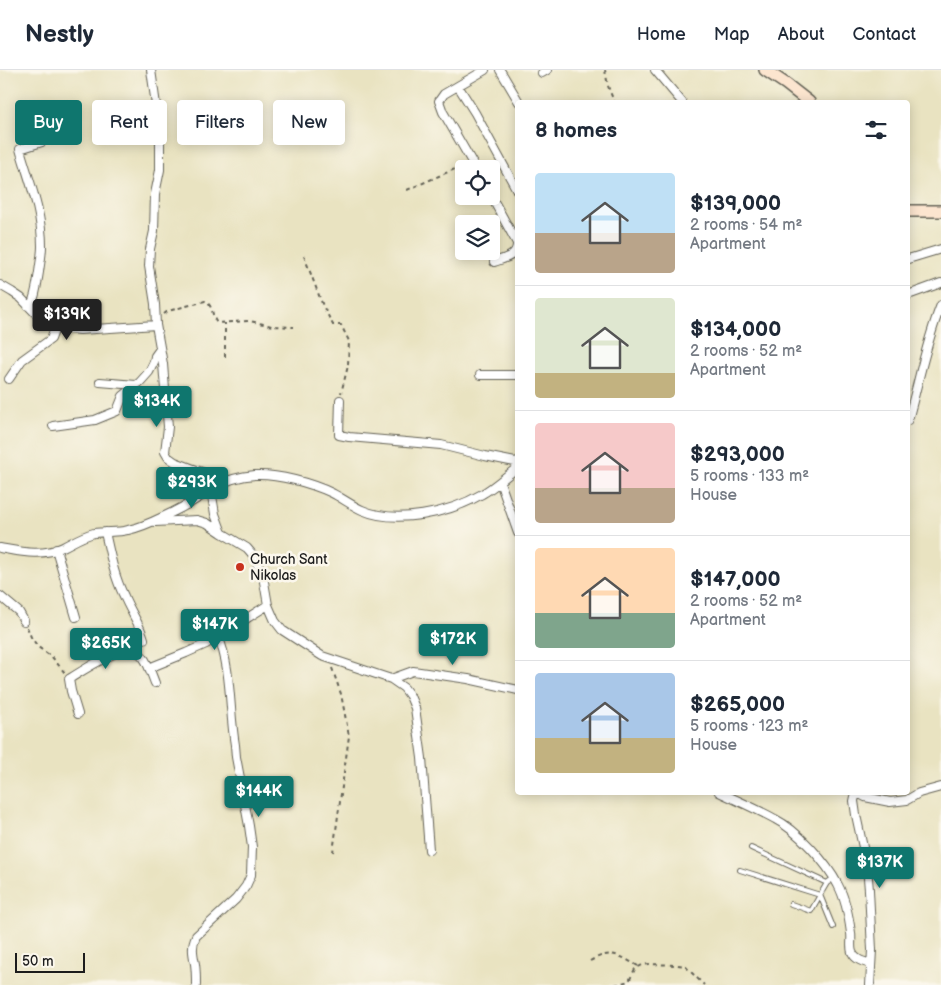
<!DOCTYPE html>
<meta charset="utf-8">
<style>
body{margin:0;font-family:"Balsamiq Sans",sans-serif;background:#f2f2f3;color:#1f2937;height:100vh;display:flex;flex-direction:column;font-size:19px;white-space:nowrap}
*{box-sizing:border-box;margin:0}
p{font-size:16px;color:#747a83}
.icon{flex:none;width:28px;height:28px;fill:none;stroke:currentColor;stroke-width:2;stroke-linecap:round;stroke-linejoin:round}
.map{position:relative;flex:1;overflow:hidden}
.side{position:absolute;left:515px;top:30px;width:395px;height:695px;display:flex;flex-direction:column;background:#fff;border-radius:5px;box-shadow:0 2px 12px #0003}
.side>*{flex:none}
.top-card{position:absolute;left:15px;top:30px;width:425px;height:45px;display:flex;gap:10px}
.controls{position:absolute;left:455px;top:90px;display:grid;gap:10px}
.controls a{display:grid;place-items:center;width:45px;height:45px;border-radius:5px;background:#fff;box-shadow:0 2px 12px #0003;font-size:25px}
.scale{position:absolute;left:15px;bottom:12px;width:70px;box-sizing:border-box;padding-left:5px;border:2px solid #1c1c1c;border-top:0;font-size:14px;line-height:18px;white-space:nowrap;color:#1c1c1c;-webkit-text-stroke:4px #fbf7ec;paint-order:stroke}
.price{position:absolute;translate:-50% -42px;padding:0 11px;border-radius:5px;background:#0f766e;color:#fff;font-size:16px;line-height:32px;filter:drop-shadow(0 1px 2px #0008)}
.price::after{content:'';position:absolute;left:50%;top:30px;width:15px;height:11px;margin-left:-8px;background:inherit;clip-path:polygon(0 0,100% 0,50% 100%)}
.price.current{background:#222;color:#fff}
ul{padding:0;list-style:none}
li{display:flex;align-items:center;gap:15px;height:125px;padding:0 20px}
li+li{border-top:1px solid #e0e1e3}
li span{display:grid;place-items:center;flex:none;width:140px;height:100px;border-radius:5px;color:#555}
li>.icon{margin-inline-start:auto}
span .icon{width:60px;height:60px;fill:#fffc;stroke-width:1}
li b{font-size:21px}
h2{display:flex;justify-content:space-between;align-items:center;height:60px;padding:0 20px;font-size:21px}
.chip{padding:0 18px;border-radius:5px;background:#fff;box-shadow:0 2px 12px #0003;font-size:18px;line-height:45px}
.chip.current{background:#0f766e;color:#fff}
header{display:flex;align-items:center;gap:30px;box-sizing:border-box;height:70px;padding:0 25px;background:#fff;border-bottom:1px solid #e0e1e3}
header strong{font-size:24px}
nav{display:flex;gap:28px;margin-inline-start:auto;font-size:18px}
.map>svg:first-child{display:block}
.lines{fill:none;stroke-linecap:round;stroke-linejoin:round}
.lane-casing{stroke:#646256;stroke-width:6}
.street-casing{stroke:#646256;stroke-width:10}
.secondary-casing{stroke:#646256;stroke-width:14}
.path{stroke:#646256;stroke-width:2;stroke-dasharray:4 4;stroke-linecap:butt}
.lane{stroke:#fff;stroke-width:4}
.street{stroke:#fff;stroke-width:8}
.secondary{stroke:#fce5cf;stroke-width:11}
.poi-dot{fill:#c8321e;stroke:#fbf7ec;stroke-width:2}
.labels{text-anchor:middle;stroke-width:5;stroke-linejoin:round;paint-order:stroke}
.poi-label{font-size:14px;fill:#1c1c1c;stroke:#fbf7ec;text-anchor:start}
</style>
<header>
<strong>Nestly</strong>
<nav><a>Home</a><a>Map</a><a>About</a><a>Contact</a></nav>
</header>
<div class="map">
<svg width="941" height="915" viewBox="0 0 941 915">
<rect width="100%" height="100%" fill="#fbf7ec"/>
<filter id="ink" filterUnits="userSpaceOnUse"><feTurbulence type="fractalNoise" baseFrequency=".02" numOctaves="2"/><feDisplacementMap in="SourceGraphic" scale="10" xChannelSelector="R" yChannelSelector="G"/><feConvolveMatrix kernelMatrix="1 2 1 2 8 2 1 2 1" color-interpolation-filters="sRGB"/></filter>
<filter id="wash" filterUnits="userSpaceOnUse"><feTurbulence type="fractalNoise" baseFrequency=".0096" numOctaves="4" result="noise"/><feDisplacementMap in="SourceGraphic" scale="20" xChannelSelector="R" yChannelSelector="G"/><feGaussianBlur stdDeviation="1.12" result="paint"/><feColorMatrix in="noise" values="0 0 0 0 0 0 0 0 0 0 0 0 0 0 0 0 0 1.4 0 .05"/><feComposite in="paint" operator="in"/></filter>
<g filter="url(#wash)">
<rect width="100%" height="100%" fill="#e9e3c1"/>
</g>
<g filter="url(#ink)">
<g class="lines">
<defs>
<path id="lane" d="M751,778L827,813
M740,800L820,825L811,841L791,834
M833,857L820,825L827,813L834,808"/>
<path id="street" d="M151,0L160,63V100L155,124L154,161L150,179L149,196L155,234L156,255L163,294L168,357L165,382L168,387L175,392L207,404L229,410
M500,0L519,32
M655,0L682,32
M542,3L547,0
M458,16L475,43L518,122
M476,99L443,42L439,31L444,24L485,0
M491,126L517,173C518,186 505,188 494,192
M908,189L941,179
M0,215L12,222L21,228L40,248L55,258L80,260L156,255
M908,225L941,213
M28,236H31C36,225 37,214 39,202C40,194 42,184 42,176C42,141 29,111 20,79L42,72L45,47
M480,305H518
M9,309L22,290L51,269L55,258
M100,312L136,315
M340,330L339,365L349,367L441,375L485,386L515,392L518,391
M908,350C919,311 926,272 941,235
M53,356L95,350L117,341L123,326L140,312L149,302L154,292L155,286L160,279
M500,412L518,463
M211,420L215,444L222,463L247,478L253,485L263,506L268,535L275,551L282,560L322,586L391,609L404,618L410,626L415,638L422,688L429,780
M155,452L197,450L207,453L222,463
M105,462C110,484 114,506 124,526C130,541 140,554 144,569
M0,478C22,482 42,487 63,477C73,472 82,466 94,463C105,461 117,463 128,460C144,457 158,449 173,442C183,437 194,431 203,425C207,423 211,419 215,417C227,410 241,406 255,405C278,404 311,413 332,423C342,428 351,435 362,440C396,455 450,443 482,424C495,417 506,406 518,397
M56,479L76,547
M0,526L19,542L24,551
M149,598L186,583L206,574L268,535
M391,609L413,601L468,609L518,620
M78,644L71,621L69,609C82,601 115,579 130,580C134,580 141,584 143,587C148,593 152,605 155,613
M719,722C738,731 757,739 775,749C797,760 827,793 838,815C846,830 849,847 851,863C852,869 850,877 852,882C855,890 864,892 871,894
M196,915C196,908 196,901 195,894C193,884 191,876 196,866L236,829L246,816L251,805L252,777L249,756L236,687L235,675C229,640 232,599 218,566
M870,915L872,880L869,820L867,796L856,745L854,731L856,722L865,727L890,732L907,730L919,723L941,717"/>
<path id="secondary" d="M765,0L786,14L809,32
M908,141H941"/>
</defs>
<use href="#lane" class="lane-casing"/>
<use href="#street" class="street-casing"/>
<use href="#secondary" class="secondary-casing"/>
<path class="path" d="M605,0L608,16L614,32
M407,120L464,95
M304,186L323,236L333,255H341L349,271L348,296L341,323
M164,244L168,241L205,231C214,236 211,246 217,253L250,251L272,256L294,257
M225,287V253
M27,557L31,567L38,577L52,587L65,603
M332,598L341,624L349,666L333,782
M590,891C611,879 619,885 638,896
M615,915L629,911L635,899L642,895L649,894L677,895L685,896L704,915"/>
<use href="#lane" class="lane"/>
<use href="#street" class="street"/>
<use href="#secondary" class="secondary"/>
</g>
</g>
<circle class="poi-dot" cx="240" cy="497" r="5"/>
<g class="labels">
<g class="poi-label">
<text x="250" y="494">Church Sant<tspan x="250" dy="16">Nikolas</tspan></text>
</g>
</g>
</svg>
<div class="controls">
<a><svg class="icon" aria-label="locate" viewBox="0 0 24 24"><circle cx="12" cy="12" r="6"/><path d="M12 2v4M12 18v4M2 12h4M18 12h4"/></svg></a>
<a><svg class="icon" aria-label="layers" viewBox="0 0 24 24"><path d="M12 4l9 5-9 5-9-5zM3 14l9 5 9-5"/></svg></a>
</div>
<div class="scale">50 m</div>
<b class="price current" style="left:67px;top:271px">$139K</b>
<b class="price" style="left:157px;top:358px">$134K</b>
<b class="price" style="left:192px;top:439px">$293K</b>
<b class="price" style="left:215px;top:581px">$147K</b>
<b class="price" style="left:453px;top:596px">$172K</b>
<b class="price" style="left:106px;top:600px">$265K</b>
<b class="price" style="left:259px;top:748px">$144K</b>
<b class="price" style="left:880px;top:819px">$137K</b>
<div class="top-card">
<a class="chip current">Buy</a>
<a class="chip">Rent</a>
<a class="chip">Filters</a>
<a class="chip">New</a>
</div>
<section class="side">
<h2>8 homes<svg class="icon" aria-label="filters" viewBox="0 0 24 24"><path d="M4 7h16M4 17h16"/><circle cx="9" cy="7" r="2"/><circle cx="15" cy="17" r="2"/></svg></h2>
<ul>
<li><span style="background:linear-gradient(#bfe0f5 60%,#b9a48a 0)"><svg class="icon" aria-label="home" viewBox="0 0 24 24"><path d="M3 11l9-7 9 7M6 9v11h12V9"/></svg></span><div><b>$139,000</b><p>2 rooms · 54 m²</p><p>Apartment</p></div></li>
<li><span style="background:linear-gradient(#dfe7d0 75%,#c2b280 0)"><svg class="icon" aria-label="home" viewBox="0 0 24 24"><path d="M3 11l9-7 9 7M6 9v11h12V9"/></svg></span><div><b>$134,000</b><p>2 rooms · 52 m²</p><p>Apartment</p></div></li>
<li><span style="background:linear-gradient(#f6c9c9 65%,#b9a48a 0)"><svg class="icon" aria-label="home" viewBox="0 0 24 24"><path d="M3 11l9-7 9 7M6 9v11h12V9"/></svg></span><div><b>$293,000</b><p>5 rooms · 133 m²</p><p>House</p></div></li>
<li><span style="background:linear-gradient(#ffd9b3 65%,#7fa58c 0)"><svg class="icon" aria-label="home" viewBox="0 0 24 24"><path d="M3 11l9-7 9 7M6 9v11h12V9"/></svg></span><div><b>$147,000</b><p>2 rooms · 52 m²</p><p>Apartment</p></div></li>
<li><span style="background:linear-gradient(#a9c7e8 65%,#c2b280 0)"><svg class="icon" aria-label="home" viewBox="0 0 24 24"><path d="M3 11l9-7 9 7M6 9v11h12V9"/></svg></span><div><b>$265,000</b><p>5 rooms · 123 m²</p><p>House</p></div></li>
</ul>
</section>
</div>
